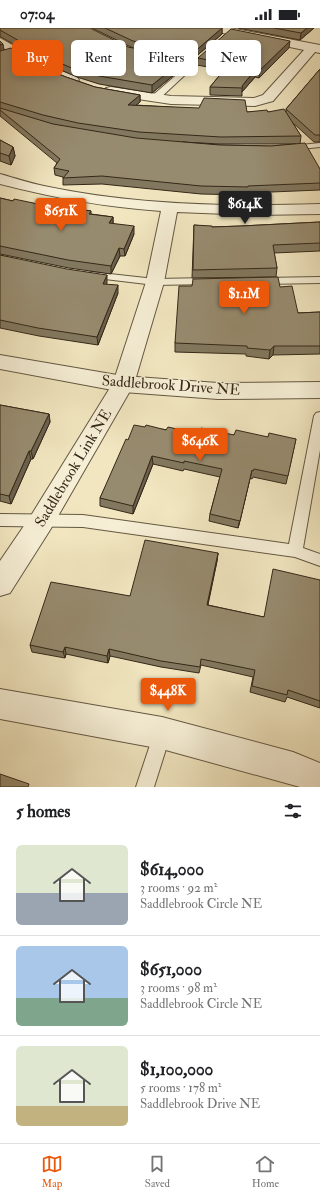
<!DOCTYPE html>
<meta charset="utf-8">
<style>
body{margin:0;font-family:"IM FELL Double Pica",serif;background:#f6f6f6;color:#202124;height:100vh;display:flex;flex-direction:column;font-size:15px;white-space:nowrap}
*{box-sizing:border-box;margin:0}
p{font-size:13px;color:#757577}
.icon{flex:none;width:22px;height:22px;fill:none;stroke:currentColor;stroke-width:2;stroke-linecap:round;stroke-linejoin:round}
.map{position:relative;height:759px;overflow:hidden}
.side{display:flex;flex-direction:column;background:#fff;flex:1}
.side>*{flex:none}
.banner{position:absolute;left:12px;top:12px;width:296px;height:36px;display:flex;gap:8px}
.price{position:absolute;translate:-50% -34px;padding:0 9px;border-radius:4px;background:#ea580c;color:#fff;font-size:13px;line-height:26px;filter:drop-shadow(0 1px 2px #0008)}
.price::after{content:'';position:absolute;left:50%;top:24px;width:12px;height:9px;margin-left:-6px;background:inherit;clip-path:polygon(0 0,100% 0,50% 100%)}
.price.current{background:#222;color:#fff}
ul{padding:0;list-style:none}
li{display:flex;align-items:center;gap:12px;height:100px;padding:0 16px}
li+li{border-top:1px solid #e0e0e0}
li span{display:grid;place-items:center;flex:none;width:112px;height:80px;border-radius:6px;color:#555}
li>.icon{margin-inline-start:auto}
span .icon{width:48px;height:48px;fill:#fffc;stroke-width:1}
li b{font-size:17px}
h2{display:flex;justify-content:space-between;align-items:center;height:48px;padding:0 16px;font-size:17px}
.pill{padding:0 14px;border-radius:6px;background:#fff;box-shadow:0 2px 10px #0003;font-size:14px;line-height:36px}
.pill.current{background:#ea580c;color:#fff}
.status{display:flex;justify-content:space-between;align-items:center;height:28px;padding:0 20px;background:#fff;direction:ltr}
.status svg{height:11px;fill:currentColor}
.tabs{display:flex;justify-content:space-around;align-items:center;height:56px;border-top:1px solid #e0e0e0;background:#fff;font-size:11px;color:#757577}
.tabs a{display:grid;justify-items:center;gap:2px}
.tabs .current{color:#ea580c}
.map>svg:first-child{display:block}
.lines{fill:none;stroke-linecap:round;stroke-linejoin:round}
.service-casing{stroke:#645842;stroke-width:2}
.minor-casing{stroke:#645842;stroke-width:2}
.tertiary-casing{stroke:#645842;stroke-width:2}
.service{fill:#f6efd6;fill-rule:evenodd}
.minor{fill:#f6efd6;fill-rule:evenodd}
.tertiary{fill:#f6efd6;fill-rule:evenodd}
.wall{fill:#82785f;stroke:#352818;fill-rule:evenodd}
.shaded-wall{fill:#6a614e;stroke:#352818}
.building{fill:#978b6f;stroke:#352818}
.labels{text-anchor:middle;stroke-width:3;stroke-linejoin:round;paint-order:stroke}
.street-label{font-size:15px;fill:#352818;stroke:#f6efd6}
</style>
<div class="status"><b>07:04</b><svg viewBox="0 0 49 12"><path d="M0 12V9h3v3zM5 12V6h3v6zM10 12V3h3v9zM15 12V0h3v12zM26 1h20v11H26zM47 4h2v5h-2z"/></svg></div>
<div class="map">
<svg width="320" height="759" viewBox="0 0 320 759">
<rect width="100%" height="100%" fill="#f1e6c0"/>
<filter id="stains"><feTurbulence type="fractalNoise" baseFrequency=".005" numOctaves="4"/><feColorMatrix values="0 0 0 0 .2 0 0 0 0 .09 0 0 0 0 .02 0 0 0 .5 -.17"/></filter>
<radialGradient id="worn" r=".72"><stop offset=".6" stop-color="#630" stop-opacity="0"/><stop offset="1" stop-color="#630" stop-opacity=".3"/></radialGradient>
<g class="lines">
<defs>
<path id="service" d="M171,29L193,33L198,30L201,32L158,72H152V68L189,36L169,32V30Z
M320,115V119L291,122L287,120L291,118Z
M92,244L155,251L209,250L214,253L209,256L155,257L88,249L87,247L88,245Z
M320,249V255L263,256L258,253L263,250Z
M320,384V422L303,520L320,526V538L295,529L83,499L0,498V486L83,487L289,516L314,388L316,385Z
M162,696L168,699L171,705L154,759H136L156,699Z"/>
<path id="minor" d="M207,0H230L320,17V25L315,24L273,73L255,78L171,76L111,67L106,66L105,63L106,60L111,59L171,68L254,70L263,67L304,22L213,3Z
M0,10L51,39L77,49L79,52L77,55L73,56L43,45L0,18Z
M0,146C15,150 29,155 44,158C134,177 228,179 320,176V186L252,187L177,184L164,254L134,356L50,502L10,565L0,568V533L32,486L113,355L146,254L161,183C105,179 54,170 0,156Z
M0,661L162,689L293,724L320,735V759H300L162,721L0,691Z"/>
<path id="tertiary" d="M0,327L123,348L218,355L320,354V370L218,371L123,364L0,341Z"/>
</defs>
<use href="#service" class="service-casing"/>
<use href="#minor" class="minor-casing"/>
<use href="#tertiary" class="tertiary-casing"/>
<use href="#service" class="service"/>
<use href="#minor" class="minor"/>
<use href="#tertiary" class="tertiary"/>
</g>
<path class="wall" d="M0,0L133,20L92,0H222V6L193,31L186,30V37L152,65L99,56L77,49L52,38L1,9H0Z
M238,0H314L300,12Z
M0,13L4,22L41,39L66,49L95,59L140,67V74L136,77L247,84H286V81L320,41V114H314L292,94L301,108L300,116L320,141V162L247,165V167L201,166L102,156L63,157V149L55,147L54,140L57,135L0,88ZM182,114L220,116H296L271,118L220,117Z
M289,20L259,50L255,49L242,64V68L210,67V59L224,42L197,37L198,30Z
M0,112L13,119L15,128L11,137L0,133Z
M0,170L13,173L91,183V186L113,189V196L134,206L125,228H120L111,246L69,240L0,226Z
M320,194V223L274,225L277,240L276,249L192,250L194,197L212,199L241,198Z
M0,227L107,255L106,256L118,265L98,317L39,308L0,300Z
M192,258L280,259L298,285L320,284V326L273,327L269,331L246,328V326L175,324V315Z
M0,377L49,386L50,394L33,431H31L11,476L0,473Z
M145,399L199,406L234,407L296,411L286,456L253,449L252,451L250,450L238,500L209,493L210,486L220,449L184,441L183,443L153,436L133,486L100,478V470L128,412Z
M218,525L217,533L208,577L263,589L320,552V680L287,669L285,674L250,664L253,649L201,637L199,645L161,639L110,628L108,635L66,626L65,630L32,624L30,617Z"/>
<path class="shaded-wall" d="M222,0V6L193,31V25Z
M307,0H314L300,12L301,5Z
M290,13L289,20L259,50L260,42Z
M3,16L4,22L0,24V17Z
M186,30V37L152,65V57Z
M256,41L255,49L242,64V58Z
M140,67V74L128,84V77Z
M13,119L15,128L11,137L9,128Z
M113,189V197L109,195Z
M134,198V206L125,228L124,221Z
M119,220L120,228L111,246V238Z
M107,247V255L103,263V256Z
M118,257V265L98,317L97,309Z
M274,318L273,327L269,331L270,322Z
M49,386L50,394L33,431L31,423Z
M29,423L31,431L11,476L9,468Z
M152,428L153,436L133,486V478Z
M252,442L250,450L238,500L240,493Z
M218,525L217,533L206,584L207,577Z
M65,619L66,626L65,630L63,624Z
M109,621L110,628L108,635L107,628Z"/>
<path class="building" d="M0,0H90L128,19L186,30L152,57L99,48L76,42L51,31L0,2Z
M105,0H222L193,25L133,13Z
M274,0H307L301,5Z
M231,1L290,13L260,42L256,41L242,58L243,60L210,59L229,36L198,30Z
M0,13L3,16L0,17Z
M11,20L41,39L66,49L95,59L140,67L128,77L199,80L204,70L245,72L247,84L267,82L268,84L284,81L301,108L221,109L139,104L78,95L43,87L0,74V23Z
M320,41V107H315L286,81Z
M0,80L53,96L136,110L220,117L271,118L305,115L320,141V155L248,158V159L201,158L102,148L63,150L69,143L54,140L60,131L0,82Z
M0,112L13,119L9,128L0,125Z
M0,170L13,173L14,171L38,176L40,175L91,183L89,186L113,189L109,195L134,198L124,221L119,220L111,238L68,232L0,218Z
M320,194V215L273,217L277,240L193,242L194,197L212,198V199L241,198Z
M0,227L67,241L107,247L103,256L118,257L97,309L38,300L0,292Z
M278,249L280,259L292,258L298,285L320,284V318H274L270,322L247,320V318L175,315L179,258H192L193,251Z
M0,377L49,386L31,423H29L9,468L0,466Z
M134,397L145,399L146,397L166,402L168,399L199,406L201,400L234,407L236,402L268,409L269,405L296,411L288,448L254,441L253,443L252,442L240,493L210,486L222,441L184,433V435L152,428L133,478L100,470L126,411L128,412Z
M145,512L218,525L207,577L264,589L273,541L320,552V673L288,662L287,667L252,658L255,642L201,631L200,639L161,633L109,621L107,628L65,619L63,624L30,617L51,554L130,568Z
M0,746L29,756L28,759H0Z"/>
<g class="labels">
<g class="street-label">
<text transform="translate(171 357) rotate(4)" y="5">Saddlebrook Drive NE</text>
<text transform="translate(73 440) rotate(-59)" y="5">Saddlebrook Link NE</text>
</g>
</g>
<rect width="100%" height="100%" filter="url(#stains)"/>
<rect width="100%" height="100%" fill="url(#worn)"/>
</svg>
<b class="price current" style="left:245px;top:197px">$614K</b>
<b class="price" style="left:61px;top:204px">$651K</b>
<b class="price" style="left:244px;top:287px">$1.1M</b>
<b class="price" style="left:200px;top:434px">$646K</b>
<b class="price" style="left:168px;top:684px">$448K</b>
<div class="banner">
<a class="pill current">Buy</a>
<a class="pill">Rent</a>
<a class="pill">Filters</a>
<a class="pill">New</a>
</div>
</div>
<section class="side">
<h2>5 homes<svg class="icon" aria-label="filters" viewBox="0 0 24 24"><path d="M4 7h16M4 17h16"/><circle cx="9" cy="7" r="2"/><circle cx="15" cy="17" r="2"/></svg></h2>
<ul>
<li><span style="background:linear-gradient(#dfe7d0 60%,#9aa5b1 0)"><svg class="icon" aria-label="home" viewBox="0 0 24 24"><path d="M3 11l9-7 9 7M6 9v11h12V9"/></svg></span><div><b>$614,000</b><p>3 rooms · 92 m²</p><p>Saddlebrook Circle NE</p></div></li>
<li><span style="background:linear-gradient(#a9c7e8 65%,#7fa58c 0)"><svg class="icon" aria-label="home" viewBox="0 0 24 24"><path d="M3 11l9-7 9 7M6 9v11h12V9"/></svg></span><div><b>$651,000</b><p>3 rooms · 98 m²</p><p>Saddlebrook Circle NE</p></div></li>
<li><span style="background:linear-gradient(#dfe7d0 75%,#c2b280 0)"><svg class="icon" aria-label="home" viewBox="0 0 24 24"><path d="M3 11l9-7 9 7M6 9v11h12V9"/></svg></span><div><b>$1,100,000</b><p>5 rooms · 178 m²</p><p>Saddlebrook Drive NE</p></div></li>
</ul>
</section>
<nav class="tabs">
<a class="current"><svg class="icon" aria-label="map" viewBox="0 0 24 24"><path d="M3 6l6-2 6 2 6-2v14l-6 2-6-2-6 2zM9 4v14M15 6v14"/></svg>Map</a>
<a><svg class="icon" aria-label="saved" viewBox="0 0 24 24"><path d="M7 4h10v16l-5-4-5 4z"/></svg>Saved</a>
<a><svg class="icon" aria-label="home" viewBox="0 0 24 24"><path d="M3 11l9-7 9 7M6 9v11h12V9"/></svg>Home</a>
</nav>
